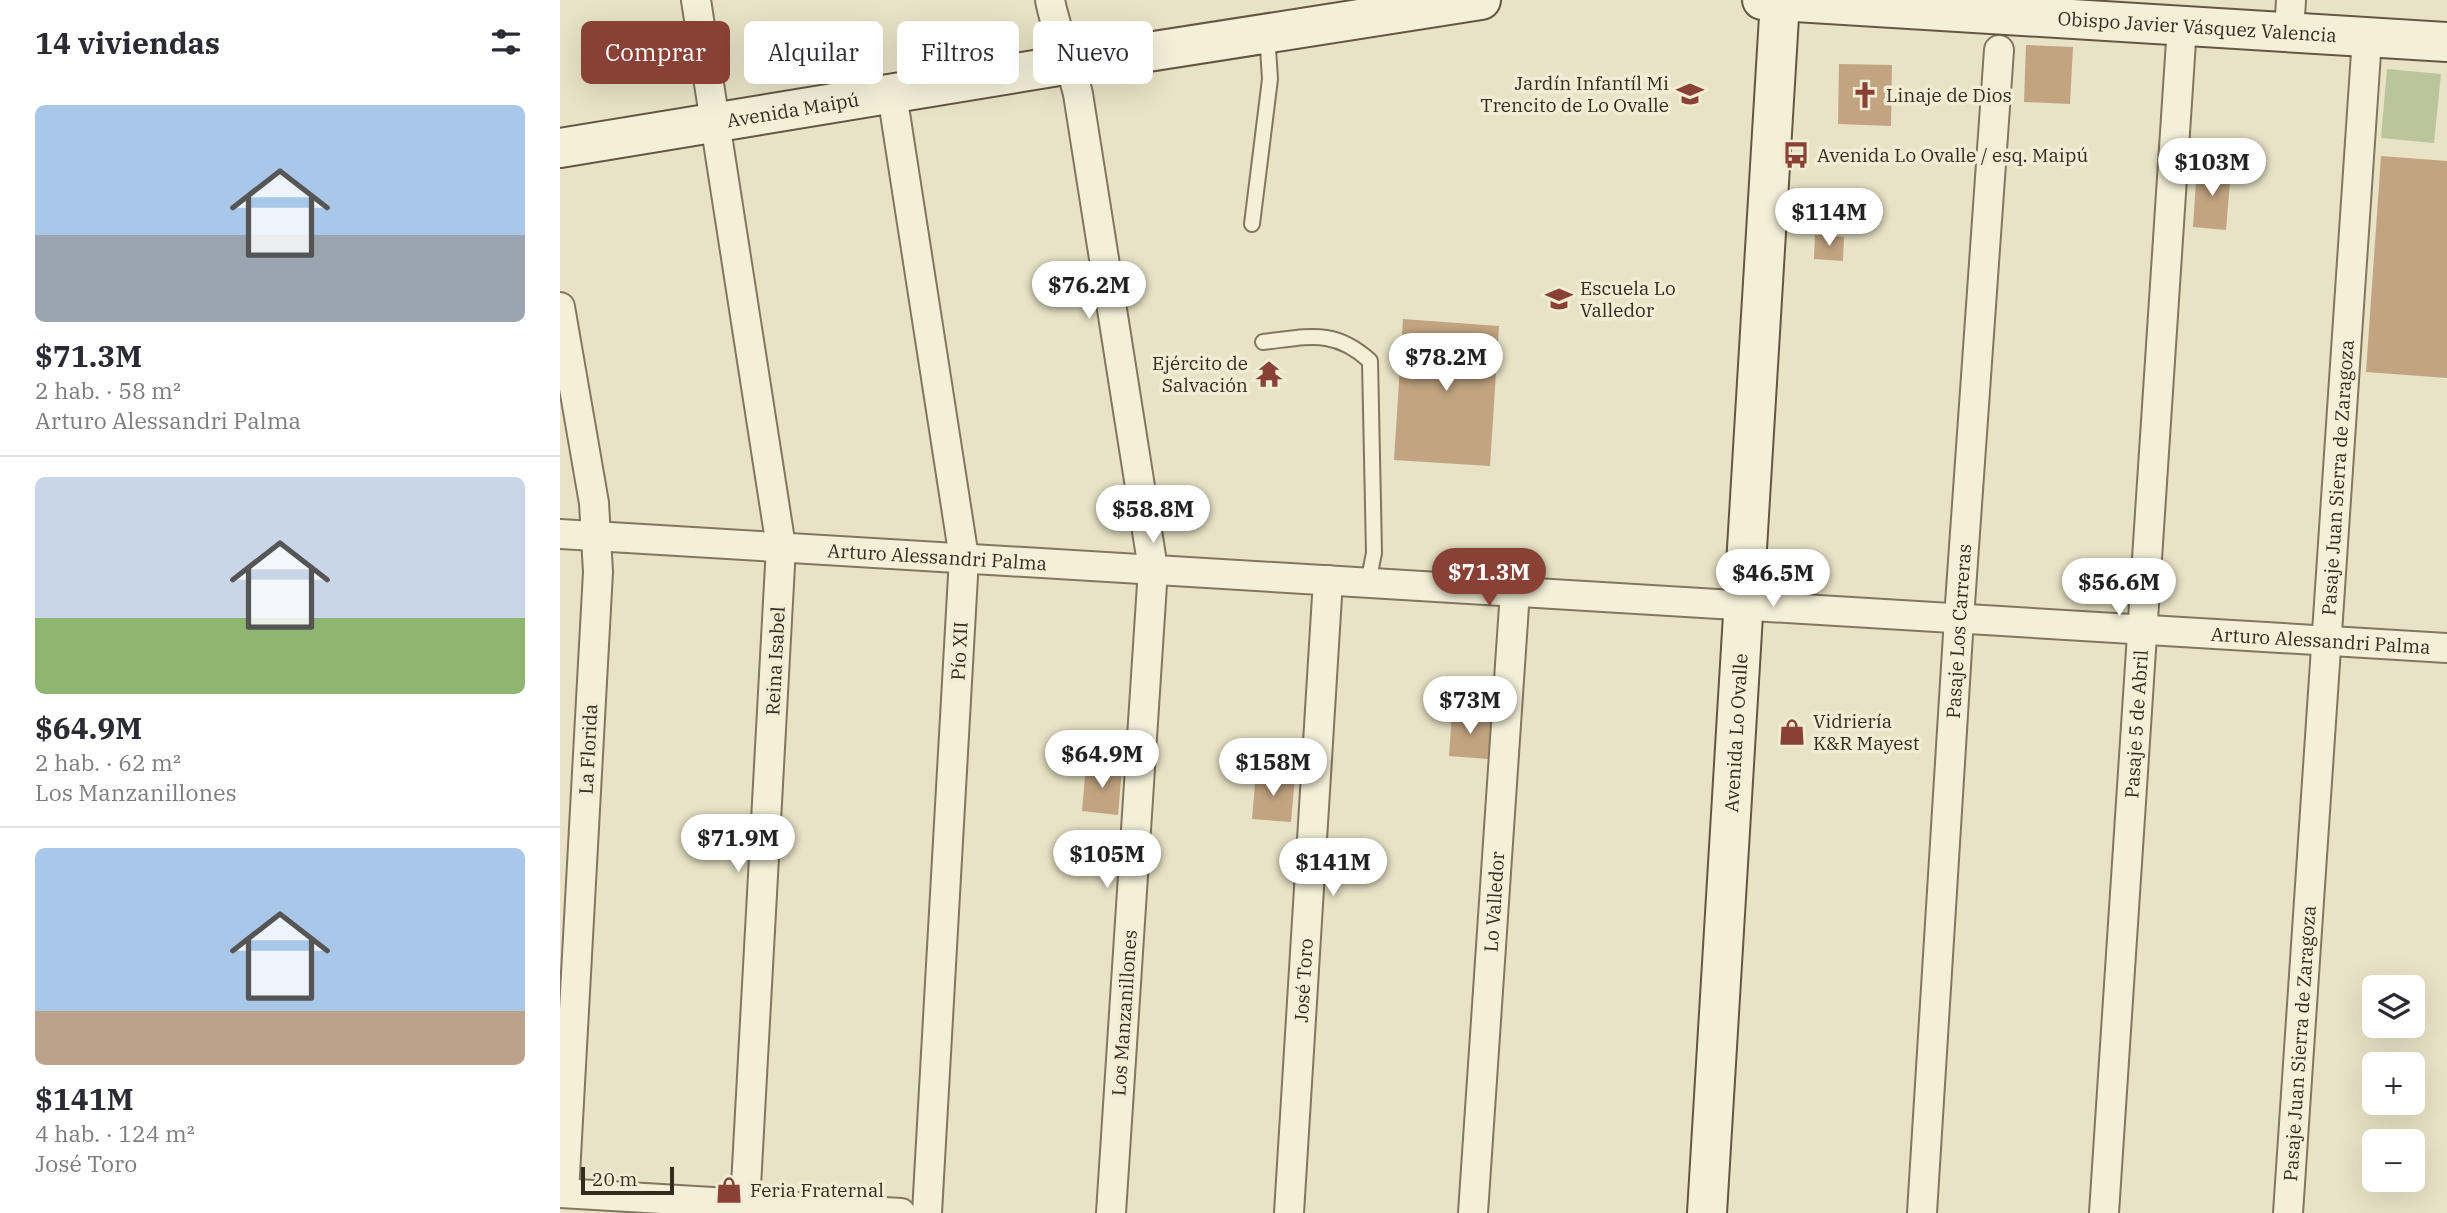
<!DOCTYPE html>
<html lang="es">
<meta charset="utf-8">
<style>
body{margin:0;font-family:"IBM Plex Serif",serif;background:#f7f7f7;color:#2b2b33;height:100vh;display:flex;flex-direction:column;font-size:26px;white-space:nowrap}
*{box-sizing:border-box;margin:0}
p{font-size:23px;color:#7c7c81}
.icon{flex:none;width:38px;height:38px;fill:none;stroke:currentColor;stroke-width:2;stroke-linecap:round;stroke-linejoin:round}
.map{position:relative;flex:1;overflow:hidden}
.details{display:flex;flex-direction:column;background:#fff;width:560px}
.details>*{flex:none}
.top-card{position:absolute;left:21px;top:21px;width:665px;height:63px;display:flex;gap:14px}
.buttons{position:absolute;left:1802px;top:975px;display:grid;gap:14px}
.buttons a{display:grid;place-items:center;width:63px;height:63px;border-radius:10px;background:#fff;box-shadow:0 7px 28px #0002;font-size:35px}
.scale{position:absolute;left:21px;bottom:18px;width:93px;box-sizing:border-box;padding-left:7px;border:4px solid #332c20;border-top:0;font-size:19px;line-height:24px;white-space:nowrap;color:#332c20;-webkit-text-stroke:5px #f1edd4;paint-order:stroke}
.price{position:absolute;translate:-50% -60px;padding:0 16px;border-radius:24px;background:#fff;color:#222;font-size:23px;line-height:46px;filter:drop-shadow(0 2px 4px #0008)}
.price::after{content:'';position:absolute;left:50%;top:42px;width:21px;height:16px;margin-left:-10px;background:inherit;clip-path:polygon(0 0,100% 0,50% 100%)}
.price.selected{background:#894035;color:#fff}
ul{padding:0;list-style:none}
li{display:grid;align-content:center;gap:14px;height:371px;padding:0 35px}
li+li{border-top:2px solid #e1e1e2}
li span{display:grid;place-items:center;height:217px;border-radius:10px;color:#555}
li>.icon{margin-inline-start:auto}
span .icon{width:126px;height:126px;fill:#fffc;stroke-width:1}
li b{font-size:30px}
h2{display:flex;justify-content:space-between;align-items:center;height:84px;padding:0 35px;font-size:30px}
.tag{padding:0 24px;border-radius:10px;background:#fff;box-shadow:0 7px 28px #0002;font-size:24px;line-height:63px}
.tag.selected{background:#894035;color:#fff}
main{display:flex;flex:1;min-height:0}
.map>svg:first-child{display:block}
.green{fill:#bac59b}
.building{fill:#c2a480}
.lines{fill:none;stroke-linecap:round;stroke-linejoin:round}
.service-casing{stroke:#81765e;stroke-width:18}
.minor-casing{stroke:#81765e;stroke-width:32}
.secondary-casing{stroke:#635741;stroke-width:42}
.service{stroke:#f4f0d8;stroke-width:14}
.minor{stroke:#f4f0d8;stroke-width:28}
.secondary{stroke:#f4f0d8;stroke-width:38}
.labels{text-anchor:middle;stroke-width:7;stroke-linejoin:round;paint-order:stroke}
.street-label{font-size:19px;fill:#332c20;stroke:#f1edd4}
.poi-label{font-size:19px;fill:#332c20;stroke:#f1edd4;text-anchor:start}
</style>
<main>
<section class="details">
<h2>14 viviendas<svg class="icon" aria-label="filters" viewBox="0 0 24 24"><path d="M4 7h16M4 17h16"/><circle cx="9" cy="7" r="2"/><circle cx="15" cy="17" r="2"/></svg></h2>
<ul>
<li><span style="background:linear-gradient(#a9c7e8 60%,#9aa5b1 0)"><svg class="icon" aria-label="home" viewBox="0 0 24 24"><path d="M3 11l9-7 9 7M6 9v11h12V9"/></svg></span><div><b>$71.3M</b><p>2 hab. · 58 m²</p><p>Arturo Alessandri Palma</p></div></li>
<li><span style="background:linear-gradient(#c9d6e8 65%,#8fb573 0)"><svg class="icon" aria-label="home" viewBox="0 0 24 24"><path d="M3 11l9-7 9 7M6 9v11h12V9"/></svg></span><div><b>$64.9M</b><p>2 hab. · 62 m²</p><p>Los Manzanillones</p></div></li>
<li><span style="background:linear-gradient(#a9c7e8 75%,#b9a48a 0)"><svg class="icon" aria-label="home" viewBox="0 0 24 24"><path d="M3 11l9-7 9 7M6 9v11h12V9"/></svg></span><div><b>$141M</b><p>4 hab. · 124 m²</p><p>José Toro</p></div></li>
</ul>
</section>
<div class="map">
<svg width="1887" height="1213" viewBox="0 0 1887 1213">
<rect width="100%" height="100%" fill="#e8e3c6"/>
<path class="green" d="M1827,69L1881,74L1874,143L1821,138Z"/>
<path class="building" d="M1466,45L1513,47L1510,104L1464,102Z
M1279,64L1332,65L1331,126L1278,124Z
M1821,156L1887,161V378L1806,372Z
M1637,166L1671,169L1666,230L1633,227Z
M1255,235L1284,237L1283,261L1254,259Z
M843,319L939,326L930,466L834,460Z
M892,713L931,716L928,759L889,756Z
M526,765L562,769L558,815L522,811Z
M696,773L735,777L731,822L692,819Z"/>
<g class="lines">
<defs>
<path id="service" d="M692,224L710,79L707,34
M703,342C748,337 774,328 810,361L814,553L808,583"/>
<g id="minor">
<path d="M136,0L221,547L185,1204"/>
<path d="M490,0C496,32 510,61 518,94L593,569L551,1213"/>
<path d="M1729,32L1731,0"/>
<path d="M332,94L404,558L367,1213"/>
<path d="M0,307L34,503L38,572L4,1193"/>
<path id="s1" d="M0,534L1887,648"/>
<path d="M0,1193L341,1213"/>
<path id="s2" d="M729,1213L768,580"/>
<path id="s3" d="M913,1213L955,591"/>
<path id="s4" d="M1362,1213L1399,618L1439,50"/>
<path id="s5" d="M1544,1213L1622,26"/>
<path id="s6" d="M1728,1213L1807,38"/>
</g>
<g id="secondary">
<path id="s7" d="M1202,0L1887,42"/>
<path id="s8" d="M0,148L511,64L921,0"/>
<path id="s9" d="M1147,1213L1220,0"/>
</g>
</defs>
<use href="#service" class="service-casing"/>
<use href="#minor" class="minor-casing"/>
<use href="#secondary" class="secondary-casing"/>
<use href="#service" class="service"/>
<use href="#minor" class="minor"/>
<use href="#secondary" class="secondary"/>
</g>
<defs>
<symbol id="school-bare" viewBox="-9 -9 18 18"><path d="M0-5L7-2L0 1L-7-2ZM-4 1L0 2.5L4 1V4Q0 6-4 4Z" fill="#894035" stroke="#f1edd4" stroke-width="2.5" paint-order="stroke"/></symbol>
<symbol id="church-bare" viewBox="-9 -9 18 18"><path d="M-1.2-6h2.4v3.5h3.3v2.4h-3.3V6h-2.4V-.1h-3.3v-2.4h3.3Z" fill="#894035" stroke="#f1edd4" stroke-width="2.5" paint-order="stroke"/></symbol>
<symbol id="bus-bare" viewBox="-9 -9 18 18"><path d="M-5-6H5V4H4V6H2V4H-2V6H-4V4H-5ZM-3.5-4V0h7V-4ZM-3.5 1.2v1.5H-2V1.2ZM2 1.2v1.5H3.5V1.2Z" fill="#894035" stroke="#f1edd4" stroke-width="2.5" paint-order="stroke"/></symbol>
<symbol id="temple-bare" viewBox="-9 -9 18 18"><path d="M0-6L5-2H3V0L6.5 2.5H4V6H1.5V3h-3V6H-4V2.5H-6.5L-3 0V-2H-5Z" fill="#894035" stroke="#f1edd4" stroke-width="2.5" paint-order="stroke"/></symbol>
<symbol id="shop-bare" viewBox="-9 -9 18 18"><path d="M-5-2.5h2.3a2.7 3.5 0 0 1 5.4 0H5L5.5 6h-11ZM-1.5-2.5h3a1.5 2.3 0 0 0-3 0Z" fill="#894035" stroke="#f1edd4" stroke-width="2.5" paint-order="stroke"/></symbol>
</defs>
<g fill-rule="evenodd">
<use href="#school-bare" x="1111" y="75" width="38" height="38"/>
<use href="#church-bare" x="1286" y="76" width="38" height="38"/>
<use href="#bus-bare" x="1217" y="136" width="38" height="38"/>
<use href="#school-bare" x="980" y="280" width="38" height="38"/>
<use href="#temple-bare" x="690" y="355" width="38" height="38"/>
<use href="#shop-bare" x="1213" y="713" width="38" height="38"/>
<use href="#shop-bare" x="150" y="1171" width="38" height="38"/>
</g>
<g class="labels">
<g class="street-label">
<text dy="7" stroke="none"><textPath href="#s7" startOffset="436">Obispo Javier Vásquez Valencia</textPath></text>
<text dy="7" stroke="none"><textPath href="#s8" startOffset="236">Avenida Maipú</textPath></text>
<text dy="7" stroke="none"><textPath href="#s6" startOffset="737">Pasaje Juan Sierra de Zaragoza</textPath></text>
<text dy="7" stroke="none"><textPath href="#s1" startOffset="378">Arturo Alessandri Palma</textPath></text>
<text dy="7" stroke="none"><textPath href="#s4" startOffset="583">Pasaje Los Carreras</textPath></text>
<text dy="7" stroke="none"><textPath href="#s1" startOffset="1764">Arturo Alessandri Palma</textPath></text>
<text transform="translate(399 651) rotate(-87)" y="7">Pío XII</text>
<text transform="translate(215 661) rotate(-87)" y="7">Reina Isabel</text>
<text dy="7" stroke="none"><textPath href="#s5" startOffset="490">Pasaje 5 de Abril</textPath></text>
<text dy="7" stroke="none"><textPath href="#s9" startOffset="481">Avenida Lo Ovalle</textPath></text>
<text transform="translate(28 749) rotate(-87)" y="7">La Florida</text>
<text dy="7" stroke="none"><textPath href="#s3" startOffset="312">Lo Valledor</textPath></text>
<text dy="7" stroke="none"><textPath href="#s2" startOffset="233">José Toro</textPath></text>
<text transform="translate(564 1013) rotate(-86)" y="7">Los Manzanillones</text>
<text dy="7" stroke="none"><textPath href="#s6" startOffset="170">Pasaje Juan Sierra de Zaragoza</textPath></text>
</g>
<g class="poi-label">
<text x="1109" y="90" text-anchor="end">Jardín Infantíl Mi<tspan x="1109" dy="22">Trencito de Lo Ovalle</tspan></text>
<text x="1326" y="102">Linaje de Dios</text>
<text x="1257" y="162">Avenida Lo Ovalle / esq. Maipú</text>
<text x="1020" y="295">Escuela Lo<tspan x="1020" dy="22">Valledor</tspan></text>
<text x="688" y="370" text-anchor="end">Ejército de<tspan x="688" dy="22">Salvación</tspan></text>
<text x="1253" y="728">Vidriería<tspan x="1253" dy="22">K&amp;R Mayest</tspan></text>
<text x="190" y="1197">Feria Fraternal</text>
</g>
</g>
</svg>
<div class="buttons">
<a><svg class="icon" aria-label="layers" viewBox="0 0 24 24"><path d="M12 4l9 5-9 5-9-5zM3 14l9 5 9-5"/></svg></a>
<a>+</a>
<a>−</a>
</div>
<div class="scale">20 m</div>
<b class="price" style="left:1652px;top:198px">$103M</b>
<b class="price" style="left:1269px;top:248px">$114M</b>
<b class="price" style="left:529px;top:321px">$76.2M</b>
<b class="price" style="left:886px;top:393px">$78.2M</b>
<b class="price" style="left:593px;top:545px">$58.8M</b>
<b class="price selected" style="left:929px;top:608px">$71.3M</b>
<b class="price" style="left:1213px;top:609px">$46.5M</b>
<b class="price" style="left:1559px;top:618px">$56.6M</b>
<b class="price" style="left:910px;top:736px">$73M</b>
<b class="price" style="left:542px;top:790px">$64.9M</b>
<b class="price" style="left:713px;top:798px">$158M</b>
<b class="price" style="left:178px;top:874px">$71.9M</b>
<b class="price" style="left:547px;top:890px">$105M</b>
<b class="price" style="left:773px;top:898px">$141M</b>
<div class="top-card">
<a class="tag selected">Comprar</a>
<a class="tag">Alquilar</a>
<a class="tag">Filtros</a>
<a class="tag">Nuevo</a>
</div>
</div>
</main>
